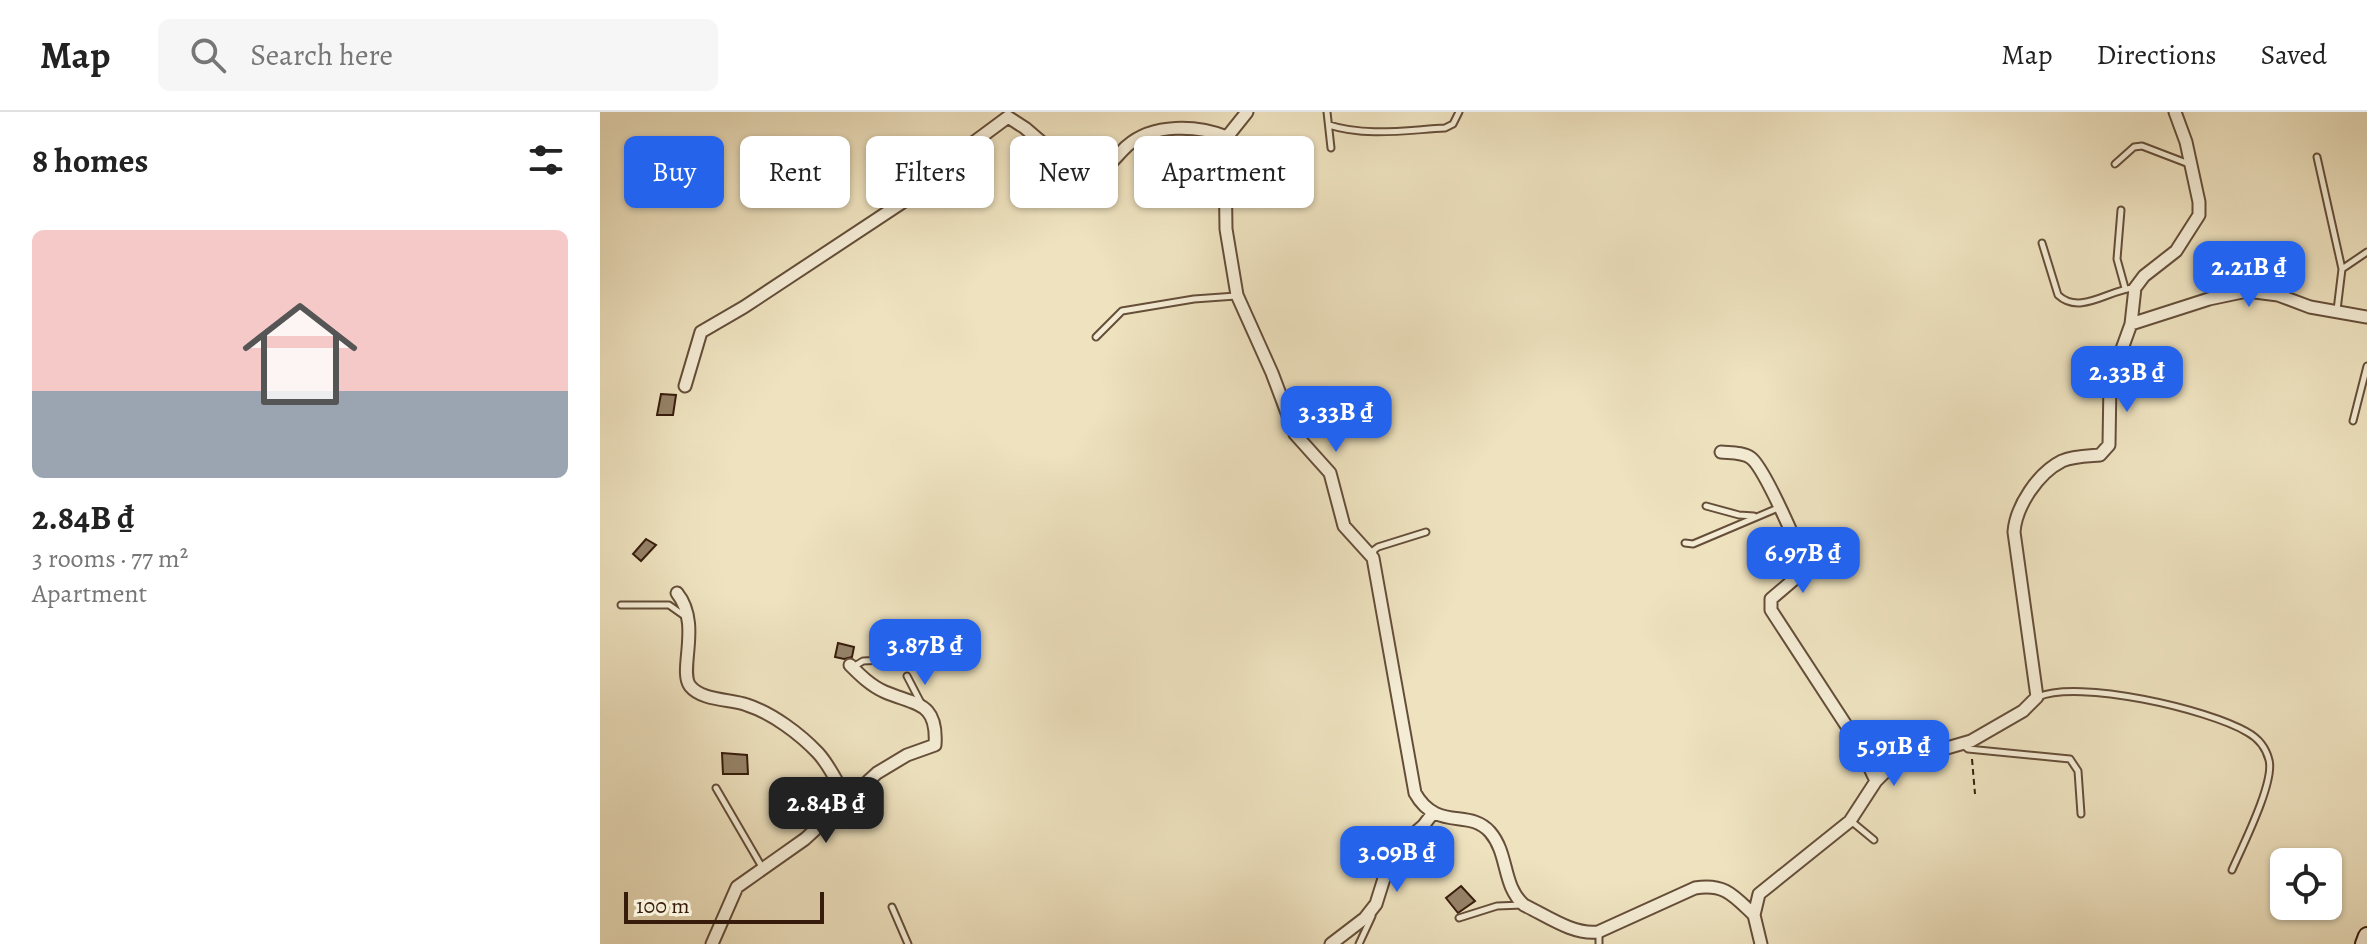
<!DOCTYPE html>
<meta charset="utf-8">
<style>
body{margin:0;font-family:Alegreya,serif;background:#f6f6f6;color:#222;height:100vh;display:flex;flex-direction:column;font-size:30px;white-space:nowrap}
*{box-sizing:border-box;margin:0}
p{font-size:26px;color:#767676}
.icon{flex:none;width:44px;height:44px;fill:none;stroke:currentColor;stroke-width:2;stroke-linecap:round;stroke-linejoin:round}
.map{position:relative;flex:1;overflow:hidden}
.sheet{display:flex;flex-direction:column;background:#fff;width:600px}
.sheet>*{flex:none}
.top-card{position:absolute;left:24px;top:24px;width:760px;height:72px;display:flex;gap:16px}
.buttons{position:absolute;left:1670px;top:736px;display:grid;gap:16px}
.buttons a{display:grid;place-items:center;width:72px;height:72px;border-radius:12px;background:#fff;box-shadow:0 2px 6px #0004;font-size:40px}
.scale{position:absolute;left:24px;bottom:20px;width:200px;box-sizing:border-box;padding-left:8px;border:4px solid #371c0c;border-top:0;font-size:22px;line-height:28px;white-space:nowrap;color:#371c0c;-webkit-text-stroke:6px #f4ecd5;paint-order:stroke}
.price{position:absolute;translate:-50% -68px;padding:0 18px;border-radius:16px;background:#2563eb;color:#fff;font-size:26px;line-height:52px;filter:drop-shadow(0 2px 4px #0008)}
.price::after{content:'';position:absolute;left:50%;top:48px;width:24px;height:18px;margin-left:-12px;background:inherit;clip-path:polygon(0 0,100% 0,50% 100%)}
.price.on{background:#222;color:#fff}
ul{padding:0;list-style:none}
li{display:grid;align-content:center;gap:16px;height:424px;padding:0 32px}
li span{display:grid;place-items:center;height:248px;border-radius:12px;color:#555}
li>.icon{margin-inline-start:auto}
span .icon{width:144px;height:144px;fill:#fffc;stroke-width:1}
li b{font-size:34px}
h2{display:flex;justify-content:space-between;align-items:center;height:96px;padding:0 32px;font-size:34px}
.chip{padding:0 28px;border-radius:12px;background:#fff;box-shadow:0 2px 6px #0004;font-size:28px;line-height:72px}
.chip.on{background:#2563eb;color:#fff}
header{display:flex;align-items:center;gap:48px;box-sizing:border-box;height:112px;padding:0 40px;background:#fff;border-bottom:2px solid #e0e0e0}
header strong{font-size:38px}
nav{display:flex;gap:44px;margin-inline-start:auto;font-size:28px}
.search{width:560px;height:72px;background:#f6f6f6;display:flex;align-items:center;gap:20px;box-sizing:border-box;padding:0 28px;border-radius:12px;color:#767676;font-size:30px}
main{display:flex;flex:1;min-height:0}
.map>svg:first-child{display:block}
.building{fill:#968369;stroke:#371c0c;stroke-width:2}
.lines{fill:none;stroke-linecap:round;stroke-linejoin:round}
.service-casing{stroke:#654e39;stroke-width:9}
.minor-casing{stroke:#654e39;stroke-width:15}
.secondary-casing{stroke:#371c0c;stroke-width:20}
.path{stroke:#371c0c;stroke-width:2;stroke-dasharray:6 4;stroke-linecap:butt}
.service{stroke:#f4ecd5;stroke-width:5}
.minor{stroke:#f4ecd5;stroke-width:11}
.secondary{stroke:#f4ecd5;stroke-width:16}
</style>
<header>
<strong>Map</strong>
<div class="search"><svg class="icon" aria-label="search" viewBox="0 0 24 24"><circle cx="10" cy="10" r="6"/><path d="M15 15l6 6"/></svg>Search here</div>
<nav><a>Map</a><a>Directions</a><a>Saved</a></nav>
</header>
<main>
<section class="sheet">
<h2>8 homes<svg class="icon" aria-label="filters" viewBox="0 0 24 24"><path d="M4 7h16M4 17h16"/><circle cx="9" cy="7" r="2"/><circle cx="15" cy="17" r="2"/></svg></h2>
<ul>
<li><span style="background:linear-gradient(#f6c9c9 65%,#9aa5b1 0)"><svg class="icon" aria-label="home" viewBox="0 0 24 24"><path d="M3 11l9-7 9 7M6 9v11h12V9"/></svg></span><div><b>2.84B ₫</b><p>3 rooms · 77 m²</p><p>Apartment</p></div></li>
</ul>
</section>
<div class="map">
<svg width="1767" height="832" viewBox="0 0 1767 832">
<rect width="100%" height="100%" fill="#eee2bf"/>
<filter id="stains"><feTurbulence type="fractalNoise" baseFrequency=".0025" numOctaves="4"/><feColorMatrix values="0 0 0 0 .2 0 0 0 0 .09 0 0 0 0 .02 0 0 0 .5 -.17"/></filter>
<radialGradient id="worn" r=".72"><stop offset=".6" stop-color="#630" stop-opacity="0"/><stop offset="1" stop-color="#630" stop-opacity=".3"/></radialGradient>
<path class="building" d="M61,282L76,283L73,303H57Z
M46,427L56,433L41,449L33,442Z
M290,518L301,522L294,543L283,539Z
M238,531L254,535L252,545L244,547L235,545Z
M122,641L147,643L148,662H123Z
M861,774L875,789L858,801L846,786Z"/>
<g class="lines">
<defs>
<path id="service" d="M727,0L731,36
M729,13C766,25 807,18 845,16L853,12L859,0
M1717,45L1742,157L1737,198
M1515,52L1534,35L1542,34L1589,52
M1521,98L1517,147L1525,176
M1442,131L1458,183C1480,204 1510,177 1534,176
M1742,157L1767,140
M496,225L522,199L594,187L636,184
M1753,309L1767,254
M1106,394L1139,403L1154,404
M1085,431L1093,432L1178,396
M773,445L774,438L778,435L826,420
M21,493H69L86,505
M253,555L263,549L284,548
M307,564L321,591
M1438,585C1478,567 1608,597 1647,620C1658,626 1666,636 1669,648C1675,670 1642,735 1632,758
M1363,633L1368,637L1470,647L1478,659L1481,702
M116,676L162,755
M1251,709L1274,728
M292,795L308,832
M859,806L897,794L923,793
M999,821V832
M759,832L772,804"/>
<path id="minor" d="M647,0L627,25L625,46L626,117L637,183L672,261L695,322L730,361L744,414L773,446L815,681C837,720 869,696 890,720C909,742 902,774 924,793C947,804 973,823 998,820L1095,776C1125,771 1134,784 1154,803
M1531,212L1609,187L1647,179L1678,183L1710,195L1767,205
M85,274L101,220L144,195L309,86L350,48L408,5L425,16L482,65C503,65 513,47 527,34C553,11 597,13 627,25
M1121,340C1130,341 1143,340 1151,346C1164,356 1202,440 1205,458L1171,487V498L1259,633L1276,669
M77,481C102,512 78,558 90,574C102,589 131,587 147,593C172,601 200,622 218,641C230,654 238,672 247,688
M112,832L137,775L205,727L277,661L307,643L335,633C338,589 315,593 285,580C271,574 260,563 250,553
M731,832L765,806L776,792L792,741L823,714L833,701
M1161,832L1154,803L1159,782L1250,709L1276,669L1286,659L1309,647L1371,629L1423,599L1437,585L1414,420C1416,394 1438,361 1462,349C1473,344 1488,344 1500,343L1509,333L1510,270L1531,212L1535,176L1544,164L1576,139L1599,103V90L1586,30L1575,0"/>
<path id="secondary" d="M1764,832L1767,824"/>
</defs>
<use href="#service" class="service-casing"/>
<use href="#minor" class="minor-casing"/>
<use href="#secondary" class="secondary-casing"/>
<path class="path" d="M1372,647L1375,682"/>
<use href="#service" class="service"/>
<use href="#minor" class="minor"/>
<use href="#secondary" class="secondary"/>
</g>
<rect width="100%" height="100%" filter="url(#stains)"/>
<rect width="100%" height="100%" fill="url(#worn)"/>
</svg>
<div class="buttons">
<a><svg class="icon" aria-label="locate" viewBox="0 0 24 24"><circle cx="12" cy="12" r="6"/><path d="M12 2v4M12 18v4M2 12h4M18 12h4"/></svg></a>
</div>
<div class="scale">100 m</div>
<b class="price" style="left:1649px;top:197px">2.21B ₫</b>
<b class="price" style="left:1527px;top:302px">2.33B ₫</b>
<b class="price" style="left:736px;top:342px">3.33B ₫</b>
<b class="price" style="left:1203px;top:483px">6.97B ₫</b>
<b class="price" style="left:325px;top:575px">3.87B ₫</b>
<b class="price" style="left:1294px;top:676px">5.91B ₫</b>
<b class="price on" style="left:226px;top:733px">2.84B ₫</b>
<b class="price" style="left:797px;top:782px">3.09B ₫</b>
<div class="top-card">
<a class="chip on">Buy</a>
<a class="chip">Rent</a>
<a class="chip">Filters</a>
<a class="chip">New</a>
<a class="chip">Apartment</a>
</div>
</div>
</main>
